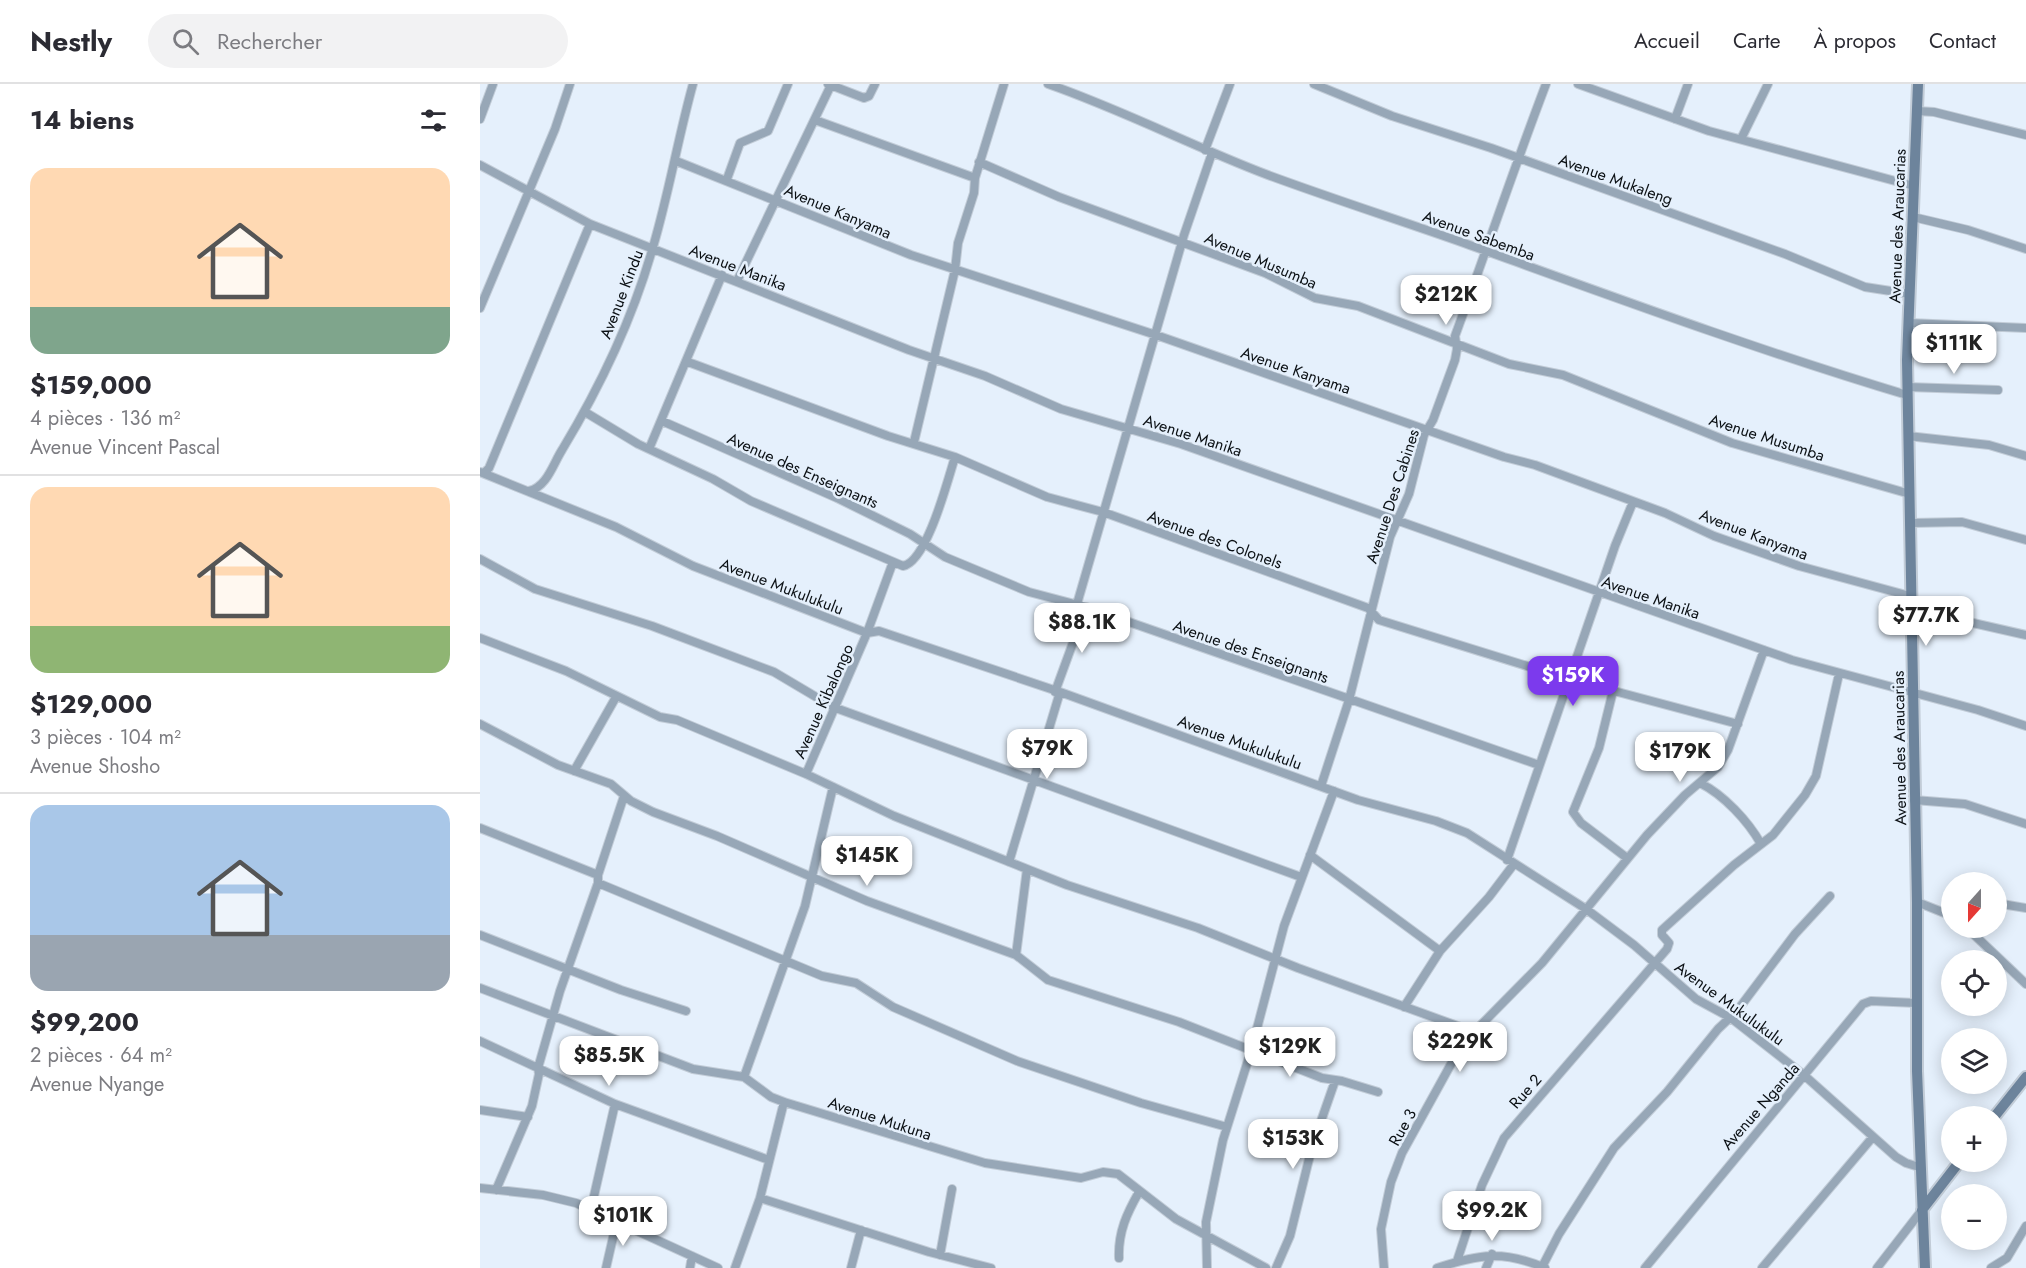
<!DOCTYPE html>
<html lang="fr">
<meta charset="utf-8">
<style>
body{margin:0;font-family:Jost,sans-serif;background:#f2f2f3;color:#2b2b33;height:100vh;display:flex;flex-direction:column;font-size:22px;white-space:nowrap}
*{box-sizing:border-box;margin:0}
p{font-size:20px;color:#7c7c81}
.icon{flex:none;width:33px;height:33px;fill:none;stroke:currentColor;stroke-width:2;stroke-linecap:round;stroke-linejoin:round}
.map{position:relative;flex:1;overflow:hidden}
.details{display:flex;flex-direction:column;background:#fff;width:480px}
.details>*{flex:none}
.needle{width:39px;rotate:201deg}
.controls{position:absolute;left:1461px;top:788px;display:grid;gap:12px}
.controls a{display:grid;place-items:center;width:66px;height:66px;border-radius:50%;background:#fff;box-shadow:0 3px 15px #0003;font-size:30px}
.price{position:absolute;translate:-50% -51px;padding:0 14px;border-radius:12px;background:#fff;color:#222;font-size:20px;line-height:39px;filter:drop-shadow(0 2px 3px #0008)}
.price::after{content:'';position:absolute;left:50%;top:36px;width:18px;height:14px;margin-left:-9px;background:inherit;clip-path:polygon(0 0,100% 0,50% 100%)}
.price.active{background:#7c3aed;color:#fff}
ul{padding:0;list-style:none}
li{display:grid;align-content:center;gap:12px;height:318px;padding:0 30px}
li+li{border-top:2px solid #e1e1e2}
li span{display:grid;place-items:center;height:186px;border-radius:18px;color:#555}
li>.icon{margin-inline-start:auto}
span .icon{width:108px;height:108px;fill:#fffc;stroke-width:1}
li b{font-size:26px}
h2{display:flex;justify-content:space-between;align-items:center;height:72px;padding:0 30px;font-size:26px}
header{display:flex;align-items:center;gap:36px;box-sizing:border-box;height:84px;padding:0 30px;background:#fff;border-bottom:2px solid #e1e1e2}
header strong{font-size:28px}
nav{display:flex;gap:33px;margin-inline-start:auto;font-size:21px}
.search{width:420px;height:54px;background:#f2f2f3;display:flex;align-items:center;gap:15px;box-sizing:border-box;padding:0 21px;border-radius:33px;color:#7c7c81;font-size:22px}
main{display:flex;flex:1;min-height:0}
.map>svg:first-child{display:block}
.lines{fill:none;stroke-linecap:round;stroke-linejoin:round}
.street-casing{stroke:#c2ccd7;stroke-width:10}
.secondary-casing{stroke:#c2ccd7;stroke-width:14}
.street{stroke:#97a7b7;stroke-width:8}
.secondary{stroke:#6d849c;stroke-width:10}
.labels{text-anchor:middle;stroke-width:5;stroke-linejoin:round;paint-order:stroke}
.street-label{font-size:16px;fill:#0b1014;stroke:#e5f0fc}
</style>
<header>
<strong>Nestly</strong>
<div class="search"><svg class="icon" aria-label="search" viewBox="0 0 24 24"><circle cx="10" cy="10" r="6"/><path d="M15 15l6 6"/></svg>Rechercher</div>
<nav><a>Accueil</a><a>Carte</a><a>À propos</a><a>Contact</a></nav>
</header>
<main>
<section class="details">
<h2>14 biens<svg class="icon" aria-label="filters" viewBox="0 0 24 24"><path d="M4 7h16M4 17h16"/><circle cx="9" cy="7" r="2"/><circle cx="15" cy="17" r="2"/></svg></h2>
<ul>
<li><span style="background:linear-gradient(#ffd9b3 75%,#7fa58c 0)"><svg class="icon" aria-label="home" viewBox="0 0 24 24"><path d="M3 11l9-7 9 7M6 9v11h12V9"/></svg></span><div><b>$159,000</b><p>4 pièces · 136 m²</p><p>Avenue Vincent Pascal</p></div></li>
<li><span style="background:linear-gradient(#ffd9b3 75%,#8fb573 0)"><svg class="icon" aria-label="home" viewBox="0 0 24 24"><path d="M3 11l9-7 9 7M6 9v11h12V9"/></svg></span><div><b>$129,000</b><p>3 pièces · 104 m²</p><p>Avenue Shosho</p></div></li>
<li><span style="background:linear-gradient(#a9c7e8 70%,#9aa5b1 0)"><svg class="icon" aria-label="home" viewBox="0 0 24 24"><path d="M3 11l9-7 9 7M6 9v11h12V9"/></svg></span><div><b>$99,200</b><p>2 pièces · 64 m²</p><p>Avenue Nyange</p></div></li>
</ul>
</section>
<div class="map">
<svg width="1546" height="1184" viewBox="0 0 1546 1184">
<rect width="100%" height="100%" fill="#e5f0fc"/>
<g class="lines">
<defs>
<path id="street" d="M348,0L384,14L389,12L395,0
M568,0C643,26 714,63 788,91C853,115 919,136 984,159C1131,212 1277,266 1427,311
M834,0L912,32L1011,64L1305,170L1385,203L1430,210
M1098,0L1229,47L1434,102
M1437,27L1454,28L1546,51
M0,35L13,0
M1195,35L1208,0
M335,36L495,94
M1261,55L1288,0
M725,66L750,0
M196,77L431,171L676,251L1024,373L1055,381L1185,429L1234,452L1319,482L1430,512
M499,78L579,113L785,189L835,214L878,222L1029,280L1083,291L1252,359L1430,410
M0,81L110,140L429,266L505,292L581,325L701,360L1312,576L1498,626L1546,642
M247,95L260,59L288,47L308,0
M1433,133L1488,146L1546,165
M257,197L351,1
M0,224L75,45L90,0
M1429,239L1546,244
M208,278L408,352L475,373L567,413L623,428L888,524L899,536L1089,595L1258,640
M1427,303L1518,306
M105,328L158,360L233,395L271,417L423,482C447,478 468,395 475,373
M182,337L357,414L430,450L465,473L549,508L606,523L1059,681
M1428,352L1509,361L1546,372
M434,358L475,186L478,159L494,109L495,94L524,0
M169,365L242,191
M0,388L136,443L213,482L387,549L399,547L580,608L878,716L956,737L987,749L1106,825L1154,861L1216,915L1251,934L1325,992L1416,1073L1426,1079L1439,1083
M4,389L9,384L110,140
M49,407C67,403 73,380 82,366C120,303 153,234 173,163C189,109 198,54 213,0
M1431,439L1482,438L1546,456
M0,475L55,505L172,542L294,588L353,623L821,793
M597,520L704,151L732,69
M1431,529L1480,536L1546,551
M0,554L86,587L180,633L197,636L326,690L414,732L587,801L718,844L818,884L994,948
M1133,607L1119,664L1093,728L1101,739L1147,774
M575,608L606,523
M0,640L78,681L131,700L151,717L173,728L237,752L387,817L536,871L568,896L699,938L842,994L862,997L898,1008
M94,687L136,613
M326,690L387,549L413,478
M1220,699C1244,711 1268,737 1281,760
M841,702L869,616L910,453L929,410L944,351L953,336L975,276L977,265L975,252C1006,168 1034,84 1066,0
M1434,716L1485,720L1546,740
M0,744L118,791
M830,771L960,867
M1027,776L1135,462L1153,418
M529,778L580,608
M118,799L342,892L376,899L413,923L537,977L661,1019L747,1043
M1437,818L1472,832
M1516,819L1546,824
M1486,843L1546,900
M0,851L141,906L206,927
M536,871L547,785
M0,904L213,985L264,993L291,1013L304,1018L505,1079L601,1094L623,1088L638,1090L696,1135L786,1184
M924,923L960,867L1009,813L1034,780
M0,957L135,1020L111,1125
M264,993L325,822L353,703
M135,1020L289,1076
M0,1026L48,1033
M0,1104L63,1111L96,1119L238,1184
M16,1106L52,1022L59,990L58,984L80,907L118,799V791L144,712
M280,1114L449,1168L511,1184
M460,1171L472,1105
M639,1174C638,1148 647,1129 659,1108
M977,1177L1002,1101L1024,1054L1187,865L1189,859L1182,851V846L1254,781L1293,751L1325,711L1336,692L1359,590
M1062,1183L1079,1150L1134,1064L1187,1008L1238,945L1257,927L1315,850L1350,812
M126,1184L137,1136
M210,1184L212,1172
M255,1184L280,1114L304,1018
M371,1184L381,1146
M727,1184L726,1138L743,1056L771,967L804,842L854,707
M796,1184L810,1152L832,1063L855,997
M904,1184L901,1145L911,1098L922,1069L976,971L994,948L1062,879L1167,751L1205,711L1238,683L1248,666L1284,566
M957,1184C1000,1170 1023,1166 1065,1184
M1006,1184L1012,1170
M1165,1184L1383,920L1391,917L1436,919
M1282,1184L1392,1054
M1397,1184L1442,1126
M1511,1184L1527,1174L1546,1142"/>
<path id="secondary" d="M1438,0L1427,276L1437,818V987L1445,1184
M1515,1032L1546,993
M1442,1126L1480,1077"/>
</defs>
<use href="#street" class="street-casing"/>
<use href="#secondary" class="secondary-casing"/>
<use href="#street" class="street"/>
<use href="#secondary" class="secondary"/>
</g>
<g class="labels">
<g class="street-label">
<text transform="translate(1136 95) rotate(20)" y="6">Avenue Mukaleng</text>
<text transform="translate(358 127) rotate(23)" y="6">Avenue Kanyama</text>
<text transform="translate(1417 142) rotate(-88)" y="6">Avenue des Araucarias</text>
<text transform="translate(999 151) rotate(20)" y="6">Avenue Sabemba</text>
<text transform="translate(781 176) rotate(23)" y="6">Avenue Musumba</text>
<text transform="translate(258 183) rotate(21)" y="6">Avenue Manika</text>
<text transform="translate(141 210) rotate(-69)" y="6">Avenue Kindu</text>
<text transform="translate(816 286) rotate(19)" y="6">Avenue Kanyama</text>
<text transform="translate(713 351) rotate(18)" y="6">Avenue Manika</text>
<text transform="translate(1287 353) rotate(18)" y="6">Avenue Musumba</text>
<text transform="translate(323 386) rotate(24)" y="6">Avenue des Enseignants</text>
<text transform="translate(912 412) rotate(-72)" y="6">Avenue Des Cabines</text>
<text transform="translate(1274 450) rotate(21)" y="6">Avenue Kanyama</text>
<text transform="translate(735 455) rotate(20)" y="6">Avenue des Colonels</text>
<text transform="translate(302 502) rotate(21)" y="6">Avenue Mukulukulu</text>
<text transform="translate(1171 513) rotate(19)" y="6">Avenue Manika</text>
<text transform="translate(771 567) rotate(19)" y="6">Avenue des Enseignants</text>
<text transform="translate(343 617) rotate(-66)" y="6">Avenue Kibalongo</text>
<text transform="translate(760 658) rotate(20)" y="6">Avenue Mukulukulu</text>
<text transform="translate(1419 664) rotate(-91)" y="6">Avenue des Araucarias</text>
<text transform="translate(1250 919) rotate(36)" y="6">Avenue Mukulukulu</text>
<text transform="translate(1045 1007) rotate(-49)" y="6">Rue 2</text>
<text transform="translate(1280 1022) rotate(-49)" y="6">Avenue Nganda</text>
<text transform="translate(400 1034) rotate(18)" y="6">Avenue Mukuna</text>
<text transform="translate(922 1043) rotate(-61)" y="6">Rue 3</text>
</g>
</g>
</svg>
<div class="controls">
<a><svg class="needle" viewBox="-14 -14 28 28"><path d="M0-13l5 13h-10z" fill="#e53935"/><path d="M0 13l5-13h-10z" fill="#7c7c81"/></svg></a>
<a><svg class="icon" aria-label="locate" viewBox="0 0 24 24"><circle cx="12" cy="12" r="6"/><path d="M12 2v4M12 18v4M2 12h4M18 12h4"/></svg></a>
<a><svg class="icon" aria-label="layers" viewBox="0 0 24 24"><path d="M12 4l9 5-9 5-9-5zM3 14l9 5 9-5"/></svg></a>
<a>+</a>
<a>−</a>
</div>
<b class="price" style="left:966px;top:242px">$212K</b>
<b class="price" style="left:1474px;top:291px">$111K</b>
<b class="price" style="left:1446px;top:563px">$77.7K</b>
<b class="price" style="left:602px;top:570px">$88.1K</b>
<b class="price active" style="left:1093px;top:623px">$159K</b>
<b class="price" style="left:567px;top:696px">$79K</b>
<b class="price" style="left:1200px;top:699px">$179K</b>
<b class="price" style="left:387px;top:803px">$145K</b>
<b class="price" style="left:980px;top:989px">$229K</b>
<b class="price" style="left:810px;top:994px">$129K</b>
<b class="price" style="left:129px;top:1003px">$85.5K</b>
<b class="price" style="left:813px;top:1086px">$153K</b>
<b class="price" style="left:1012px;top:1158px">$99.2K</b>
<b class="price" style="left:143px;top:1163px">$101K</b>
</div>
</main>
